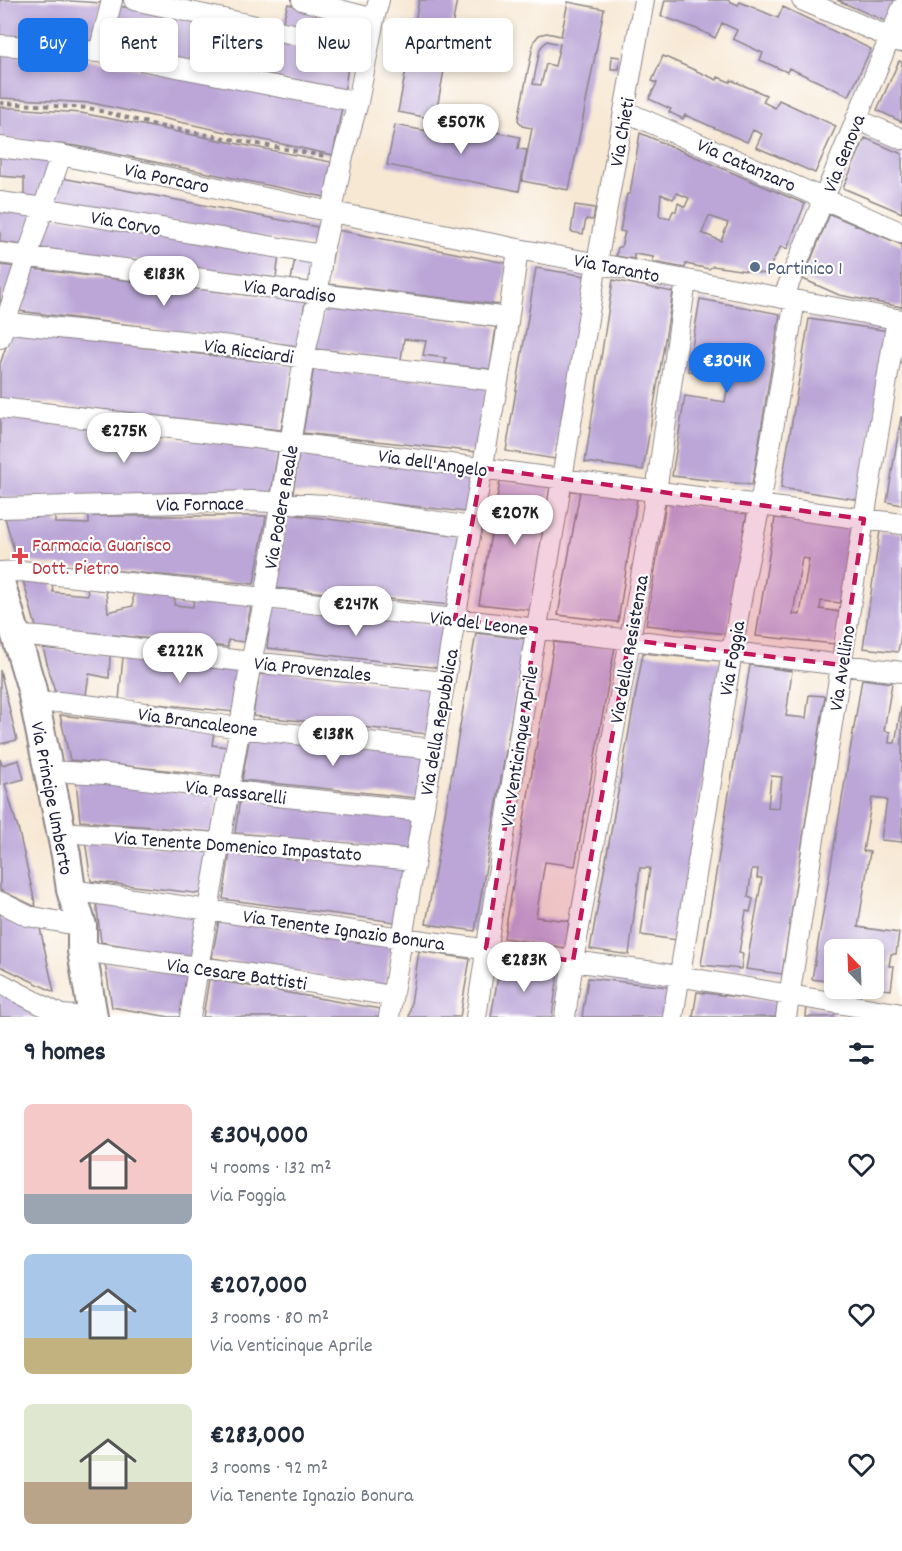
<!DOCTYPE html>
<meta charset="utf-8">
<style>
body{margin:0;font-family:Dekko,sans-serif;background:#f6f6f7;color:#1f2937;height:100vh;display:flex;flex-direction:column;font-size:22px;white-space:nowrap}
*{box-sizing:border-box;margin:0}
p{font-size:20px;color:#747a83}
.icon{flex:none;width:33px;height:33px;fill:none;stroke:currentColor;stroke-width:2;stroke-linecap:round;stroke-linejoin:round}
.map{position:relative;height:1017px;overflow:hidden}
.drawer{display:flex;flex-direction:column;background:#fff;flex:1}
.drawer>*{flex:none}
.guide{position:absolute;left:18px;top:18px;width:600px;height:54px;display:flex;gap:12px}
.needle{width:39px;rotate:337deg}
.controls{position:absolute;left:824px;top:939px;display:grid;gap:12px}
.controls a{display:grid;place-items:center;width:60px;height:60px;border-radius:9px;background:#fff;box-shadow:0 3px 9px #0003;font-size:30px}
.price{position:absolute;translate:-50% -51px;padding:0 14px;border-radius:21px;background:#fff;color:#222;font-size:20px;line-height:39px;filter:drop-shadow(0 2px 3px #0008)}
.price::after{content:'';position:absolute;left:50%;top:36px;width:18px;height:14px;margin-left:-9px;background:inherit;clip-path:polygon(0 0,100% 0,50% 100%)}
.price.selected{background:#1a73e8;color:#fff}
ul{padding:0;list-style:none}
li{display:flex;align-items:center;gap:18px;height:150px;padding:0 24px}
li span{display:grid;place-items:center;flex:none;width:168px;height:120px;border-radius:9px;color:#555}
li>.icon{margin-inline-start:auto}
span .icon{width:72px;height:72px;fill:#fffc;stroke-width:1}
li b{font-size:26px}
h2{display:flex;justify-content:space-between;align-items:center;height:72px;padding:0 24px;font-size:26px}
.pill{padding:0 21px;border-radius:9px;background:#fff;box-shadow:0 3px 9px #0003;font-size:21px;line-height:54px}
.pill.selected{background:#1a73e8;color:#fff}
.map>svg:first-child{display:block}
.building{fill:#bba6d7;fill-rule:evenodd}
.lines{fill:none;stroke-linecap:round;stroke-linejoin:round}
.street-casing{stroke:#8c8588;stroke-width:22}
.secondary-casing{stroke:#8c8588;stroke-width:32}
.path{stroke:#8c8588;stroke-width:4;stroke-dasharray:4.5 4.5;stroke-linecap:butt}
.street{stroke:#fff;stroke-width:20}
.secondary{stroke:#fff;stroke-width:28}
.marked{fill:#c2185b;fill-opacity:0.2;stroke:#c2185b;stroke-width:4.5;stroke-dasharray:12 8;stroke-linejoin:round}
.service-dot{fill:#5c6f8a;stroke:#fff;stroke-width:2}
.health-dot{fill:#e0444e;stroke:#fff;stroke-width:2}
.labels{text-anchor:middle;stroke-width:4.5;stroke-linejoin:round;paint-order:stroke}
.street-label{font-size:20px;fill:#22223b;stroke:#fff}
.service-label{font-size:20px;fill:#4e5e75;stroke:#fff;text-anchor:start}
.health-label{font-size:20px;fill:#be3a42;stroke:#fff;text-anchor:start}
</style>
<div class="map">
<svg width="902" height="1017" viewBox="0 0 902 1017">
<rect width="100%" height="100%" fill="#fff"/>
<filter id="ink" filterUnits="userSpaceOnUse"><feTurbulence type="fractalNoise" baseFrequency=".0167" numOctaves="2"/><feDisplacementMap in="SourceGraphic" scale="12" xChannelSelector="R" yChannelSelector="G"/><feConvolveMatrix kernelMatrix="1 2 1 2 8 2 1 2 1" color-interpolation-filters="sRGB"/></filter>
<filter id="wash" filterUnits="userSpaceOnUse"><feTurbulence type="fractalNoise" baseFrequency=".008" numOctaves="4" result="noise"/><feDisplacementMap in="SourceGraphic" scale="24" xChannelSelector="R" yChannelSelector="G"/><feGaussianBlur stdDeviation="1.35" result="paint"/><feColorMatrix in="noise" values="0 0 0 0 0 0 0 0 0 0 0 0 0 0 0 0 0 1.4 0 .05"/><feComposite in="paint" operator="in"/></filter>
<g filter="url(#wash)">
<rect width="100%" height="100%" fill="#f7e8d4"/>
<g id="blocks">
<path class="building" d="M0,0H55L102,3L91,41L0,36Z
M419,0H457L435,119L398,112Z
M665,0H727L738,5L740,2L778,18L783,7L871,49L849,96L789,68L787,72L760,60L763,53L733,39L737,30L722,23L715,38L700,30L661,16Z
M837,0H897L887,22Z
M568,2L604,9L569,190L522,181L532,128L522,126L518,120L534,41L539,35L547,33L561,36ZM547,41L560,44L555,66L546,64L541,85L533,84L540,49L542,46Z
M288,4L356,21L353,39L282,24Z
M119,6L350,53L344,93L108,44Z
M0,54L82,58L342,107L333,155L92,103L0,98Z
M612,56L620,57L619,69H611Z
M663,56L717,80L718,77L730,82L731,80L766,95L763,102L775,108L779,100L836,126L815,173L756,147L762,134L753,130L747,142L685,115L683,119L669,112L671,109L649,99L657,83L652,81Z
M899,61L902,62V122L877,110Z
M0,107L81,113L331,162L325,197L77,146L0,138Z
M456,124L520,137L518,149L527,150L519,191L387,165L395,125L454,136Z
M640,133L805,204L787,249L781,246L766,274L713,266L709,269L686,264L685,268L653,262V257L634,254V259L616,256L618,247H621L625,232L620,231L627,194H630ZM677,193L689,198L685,207L678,203L676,211H673L670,218L659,216L661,194L673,199ZM709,216L728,223L721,241L702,233Z
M865,138L902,154V213L843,188Z
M0,155L50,160L39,200L24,197V178L0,176Z
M62,178L318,227L314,246L54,202Z
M575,205L595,208L593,220L586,219L583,234L571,232Z
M0,208L33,213L23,245L0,242Z
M830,214L902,245V307L839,295L803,279Z
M51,216L279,255L276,278L39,248Z
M337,230L506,263L501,305L328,284Z
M295,258L312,262L309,282L291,280Z
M0,265L16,267L0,309Z
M536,268L586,276L555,459L506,451Z
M33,269L305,302L298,346L19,311Z
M613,280L673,292L643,470L585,462Z
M700,299L780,314L752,485L672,476L685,396L725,402L729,378L688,371Z
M325,305L496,327L490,369L445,364L446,358L423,355L426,341L404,339L401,359L316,349Z
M809,319L889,331L860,500L781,488Z
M11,332L293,365L281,430L0,398V364Z
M314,367L487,386L477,452L303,433Z
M0,417L278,450L271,494L0,498Z
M901,417H902V505L887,502Z
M299,453L472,473L466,512L293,493Z
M500,481L550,487L530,610L479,604Z
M580,491L637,499L618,622L558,615Z
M666,503L747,513L726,634L646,625Z
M4,514L55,515V523L89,524V516H266L254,584L17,561Z
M288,514L462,536L450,605L275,588Z
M775,518L856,525L842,603L821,601L820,609L840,612L835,644L756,636ZM802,558L809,559L800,615L793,614Z
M880,531L902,533V628L898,652L863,648Z
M23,580L52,583L53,592L88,595L87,588L106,591L108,612L133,606V593L175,596L174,605L193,607L194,598L251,605L244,642L228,640V647L36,627Z
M272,607L445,626L440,668L267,648Z
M476,633L525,639L475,931L426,924Z
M554,642L582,645L581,642L615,647L575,866L545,862L536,917L569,921L566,948L504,938Z
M43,648L110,655L109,678L89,674L86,695L55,692Z
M643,653L721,661L677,940L641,935L650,868H640L629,955L590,949Z
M123,657L242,667L234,712L119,700Z
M750,665L792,671L786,716L806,718L809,695L825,696L782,974L746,969L762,878H757L758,869H752L748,897L753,899L750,912L746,911L739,953L743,954L741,969L701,965ZM771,776L782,777L779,808L768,807Z
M260,669L434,689L428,734L253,716Z
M0,670L17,740L0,744Z
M862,679L892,683L884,731L890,732L889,743H895L901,708H902V842L881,840L887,800L872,798L863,851L870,852L858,927L899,933L896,954H891L889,966H894L891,990L873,988V950H834V982L812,979Z
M60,715L214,733L212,745L227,747L222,776L70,760Z
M250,735L424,754L417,798L242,780Z
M0,759L2,765L19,760L24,779L5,784L19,832L36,907L0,890Z
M76,779L218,796L212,832L80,821Z
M240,799L413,818L408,849L235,833Z
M85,840L209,851L203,894L91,881Z
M230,852L405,867L395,922L223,899Z
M96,901L197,916L192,958L101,942Z
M0,908L40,928L54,992L0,966Z
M219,920L391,945L385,987L212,958Z
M419,951L470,959L460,1017H409Z
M105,963L189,974L183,1017H170L112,1007Z
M500,965L558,973L552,1017H491Z
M588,978L668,987L664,1017H582Z
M209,979L381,1009L380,1017H203Z
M0,992L49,1017H0Z
M697,992L778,1002L776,1017H693Z
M807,1006L835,1011L834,1017H806Z"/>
</g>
</g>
<g filter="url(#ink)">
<use href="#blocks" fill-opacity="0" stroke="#8c8588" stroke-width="1.5"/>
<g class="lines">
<defs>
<path id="street" d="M134,0L368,50
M302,0L374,19
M802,0L901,42
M0,45L99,52L358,102
M99,52L112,0
M624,111L902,233
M856,119L902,139
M0,147L61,155L332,212L518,249L902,320
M0,202L43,208L322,255
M0,253L508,318
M783,298L902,8
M0,322L231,346L304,358L498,381
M0,338L61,155
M0,408L247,437L902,524
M0,508L252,501L327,505L471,527
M0,572L21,571L455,619L902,672
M16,636L39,637L251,662L445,682
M35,704L59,702L119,709L239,728L433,749
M48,771L106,774L267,795L423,811
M61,832L277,847L414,860
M71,890L402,938L654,972L902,1014
M0,902L28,916L82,926
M82,951L307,982L392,996
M0,983L61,1015L91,1017
M190,1017L198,968L251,662L265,598L304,358L318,294L322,255L332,212L342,160L358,102L374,19L379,0
M389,1017L455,619L505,343L518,249
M476,1017L530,667L556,516L597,263L644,0
M565,1017L573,961L656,492L686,280
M673,1017L732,652L745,577L760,505L795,300
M786,1017L864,519L897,319"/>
<path id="secondary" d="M0,582L31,686L66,855L71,890L82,926V951L93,1017"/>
</defs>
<use href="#street" class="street-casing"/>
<use href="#secondary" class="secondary-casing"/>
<path class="path" d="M0,103L89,108L159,126L324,156"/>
<use href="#street" class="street"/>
<use href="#secondary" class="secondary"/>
</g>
</g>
<path class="marked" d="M482,468L864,519L842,665L629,640L573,961L486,948L536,629L455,619Z"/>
<circle class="service-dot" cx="755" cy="267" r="6"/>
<path class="health-dot" d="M17 547h6v6h6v6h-6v6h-6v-6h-6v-6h6z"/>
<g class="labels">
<g class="street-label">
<text transform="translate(621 132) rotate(-80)" y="7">Via Chieti</text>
<text transform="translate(843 153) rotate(-68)" y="7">Via Genova</text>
<text transform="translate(747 164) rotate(24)" y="7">Via Catanzaro</text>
<text transform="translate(167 177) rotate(12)" y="7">Via Porcaro</text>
<text transform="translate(126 222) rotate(10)" y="7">Via Corvo</text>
<text transform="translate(617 267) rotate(11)" y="7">Via Taranto</text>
<text transform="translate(290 290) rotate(7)" y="7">Via Paradiso</text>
<text transform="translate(249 350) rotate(8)" y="7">Via Ricciardi</text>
<text transform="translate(433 462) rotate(8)" y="7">Via dell'Angelo</text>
<text transform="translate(200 503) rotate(-1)" y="7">Via Fornace</text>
<text transform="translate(280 507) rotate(-80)" y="7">Via Podere Reale</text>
<text transform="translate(479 622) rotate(7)" y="7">Via del Leone</text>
<text transform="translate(628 649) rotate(-80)" y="7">Via della Resistenza</text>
<text transform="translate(731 658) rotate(-80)" y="7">Via Foggia</text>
<text transform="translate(313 668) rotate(6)" y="7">Via Provenzales</text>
<text transform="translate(841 668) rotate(-81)" y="7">Via Avellino</text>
<text transform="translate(198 721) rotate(8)" y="7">Via Brancaleone</text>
<text transform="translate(438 722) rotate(-80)" y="7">Via della Repubblica</text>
<text transform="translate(518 746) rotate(-81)" y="7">Via Venticinque Aprile</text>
<text transform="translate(236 791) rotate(7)" y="7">Via Passarelli</text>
<text transform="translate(53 798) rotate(79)" y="7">Via Principe Umberto</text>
<text transform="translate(238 845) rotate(4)" y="7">Via Tenente Domenico Impastato</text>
<text transform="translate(344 929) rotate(8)" y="7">Via Tenente Ignazio Bonura</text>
<text transform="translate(237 973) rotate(8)" y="7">Via Cesare Battisti</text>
</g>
<g class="service-label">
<text x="767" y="274">Partinico 1</text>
</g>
<g class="health-label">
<text x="32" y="551">Farmacia Guarisco<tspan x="32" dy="23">Dott. Pietro</tspan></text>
</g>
</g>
</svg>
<div class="controls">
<a><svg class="needle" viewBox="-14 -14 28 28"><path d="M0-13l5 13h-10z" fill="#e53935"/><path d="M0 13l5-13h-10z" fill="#747a83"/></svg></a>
</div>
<b class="price" style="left:461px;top:155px">€507K</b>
<b class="price" style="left:164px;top:307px">€183K</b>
<b class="price selected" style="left:727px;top:394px">€304K</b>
<b class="price" style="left:124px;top:464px">€275K</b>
<b class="price" style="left:515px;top:546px">€207K</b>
<b class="price" style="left:356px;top:637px">€247K</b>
<b class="price" style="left:180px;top:684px">€222K</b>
<b class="price" style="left:333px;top:767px">€138K</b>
<b class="price" style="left:524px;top:993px">€283K</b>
<div class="guide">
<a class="pill selected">Buy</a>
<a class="pill">Rent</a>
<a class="pill">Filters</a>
<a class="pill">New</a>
<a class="pill">Apartment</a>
</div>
</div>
<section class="drawer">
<h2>9 homes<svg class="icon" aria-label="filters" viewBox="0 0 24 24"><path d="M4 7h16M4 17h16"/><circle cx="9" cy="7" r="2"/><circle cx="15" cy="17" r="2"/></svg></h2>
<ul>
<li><span style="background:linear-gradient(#f6c9c9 75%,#9aa5b1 0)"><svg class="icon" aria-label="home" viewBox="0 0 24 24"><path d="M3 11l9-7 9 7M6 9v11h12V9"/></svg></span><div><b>€304,000</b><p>4 rooms · 132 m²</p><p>Via Foggia</p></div><svg class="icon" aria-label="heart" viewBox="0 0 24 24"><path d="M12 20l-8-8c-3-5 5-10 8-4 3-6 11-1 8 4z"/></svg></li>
<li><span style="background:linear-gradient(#a9c7e8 70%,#c2b280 0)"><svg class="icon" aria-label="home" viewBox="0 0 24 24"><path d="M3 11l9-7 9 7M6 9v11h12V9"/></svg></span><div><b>€207,000</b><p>3 rooms · 80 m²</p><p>Via Venticinque Aprile</p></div><svg class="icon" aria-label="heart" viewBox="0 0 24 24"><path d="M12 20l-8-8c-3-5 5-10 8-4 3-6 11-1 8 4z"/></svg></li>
<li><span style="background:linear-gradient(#dfe7d0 65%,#b9a48a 0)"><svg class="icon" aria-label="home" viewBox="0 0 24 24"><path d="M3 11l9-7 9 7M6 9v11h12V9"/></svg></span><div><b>€283,000</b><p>3 rooms · 92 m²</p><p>Via Tenente Ignazio Bonura</p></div><svg class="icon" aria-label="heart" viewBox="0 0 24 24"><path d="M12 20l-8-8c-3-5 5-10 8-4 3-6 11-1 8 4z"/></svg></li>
</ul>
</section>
